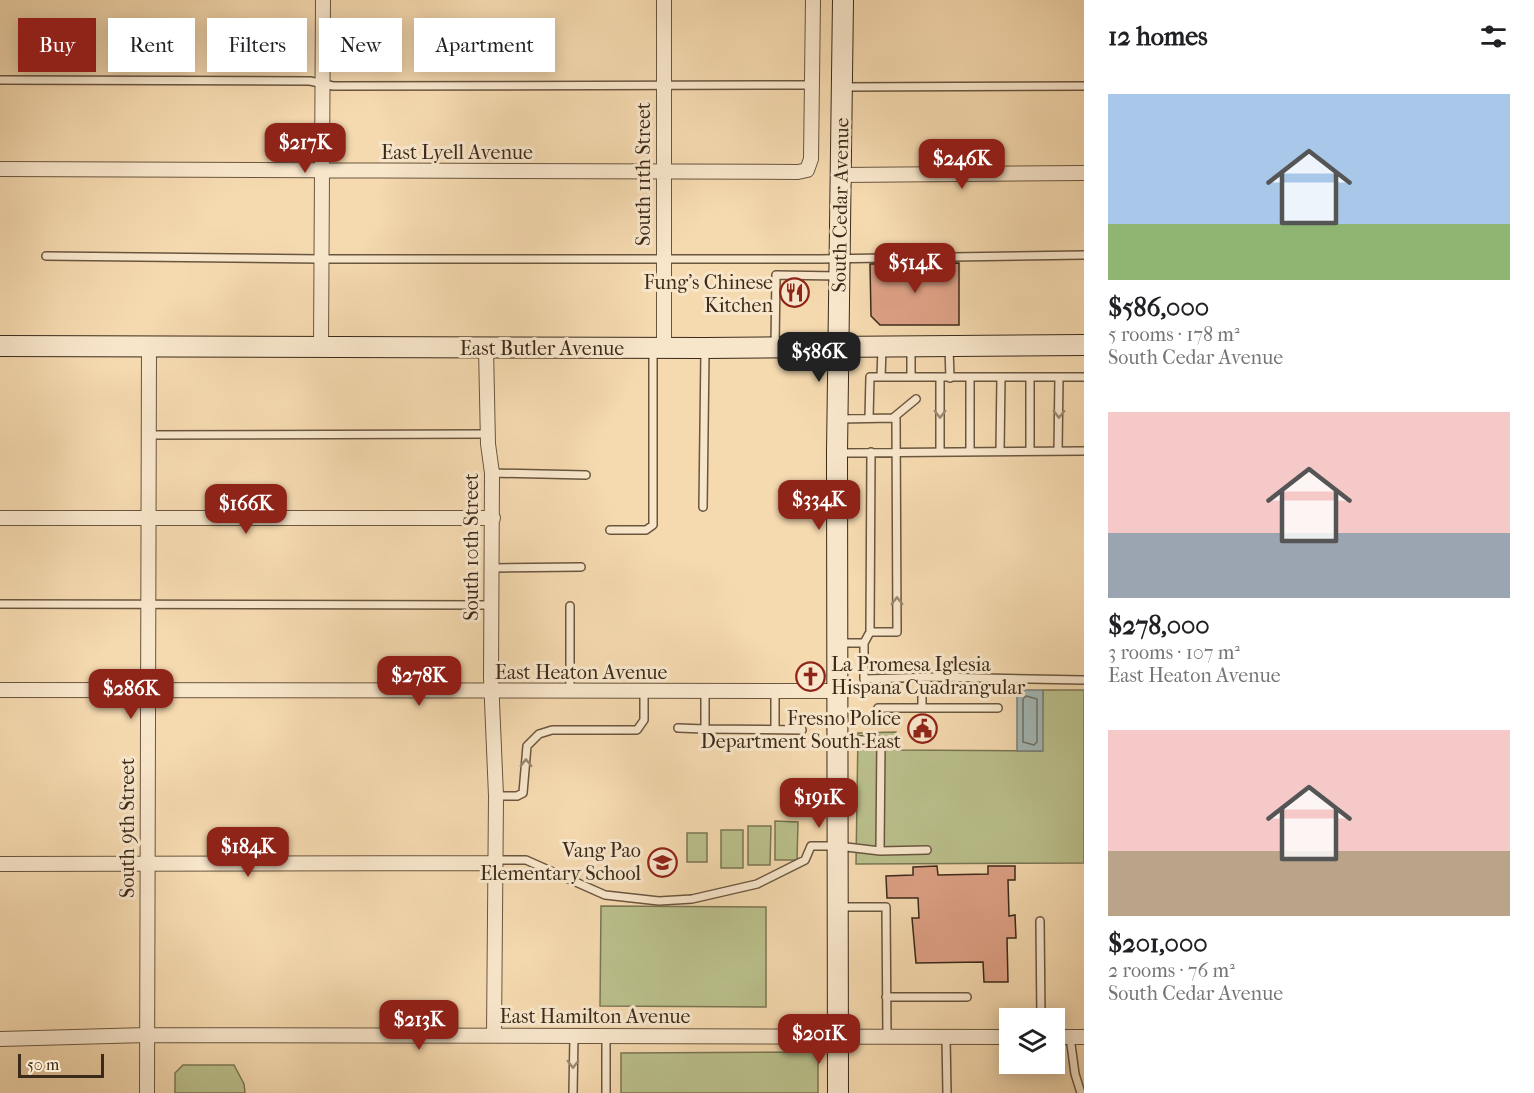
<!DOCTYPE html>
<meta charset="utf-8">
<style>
body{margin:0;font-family:"IM FELL French Canon",serif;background:#f6f6f6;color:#202124;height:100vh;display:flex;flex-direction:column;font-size:22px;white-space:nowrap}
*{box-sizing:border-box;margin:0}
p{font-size:20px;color:#757577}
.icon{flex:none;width:33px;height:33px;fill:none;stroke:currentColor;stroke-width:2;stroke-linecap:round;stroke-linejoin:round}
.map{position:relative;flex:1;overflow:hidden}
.side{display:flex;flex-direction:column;background:#fff;width:450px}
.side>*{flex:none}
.banner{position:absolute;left:18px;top:18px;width:570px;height:54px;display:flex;gap:12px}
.fabs{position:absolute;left:999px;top:1008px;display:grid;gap:12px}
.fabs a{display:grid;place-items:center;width:66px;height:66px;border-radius:0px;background:#fff;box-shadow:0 3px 15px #0003;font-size:30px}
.scale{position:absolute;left:18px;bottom:15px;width:86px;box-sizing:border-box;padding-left:6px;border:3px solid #3b2a1a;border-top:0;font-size:16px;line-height:21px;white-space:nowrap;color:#3b2a1a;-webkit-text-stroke:4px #f8e6cb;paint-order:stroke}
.price{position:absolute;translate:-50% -51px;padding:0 14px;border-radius:12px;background:#8f2418;color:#fff;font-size:20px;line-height:39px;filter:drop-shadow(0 2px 3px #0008)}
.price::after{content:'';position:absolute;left:50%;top:36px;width:18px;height:14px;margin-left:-9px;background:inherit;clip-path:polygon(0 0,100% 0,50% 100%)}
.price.active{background:#222;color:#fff}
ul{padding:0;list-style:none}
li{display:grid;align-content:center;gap:12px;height:318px;padding:0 24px}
li span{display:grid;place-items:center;height:186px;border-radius:0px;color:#555}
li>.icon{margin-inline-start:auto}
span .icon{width:108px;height:108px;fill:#fffc;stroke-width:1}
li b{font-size:26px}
h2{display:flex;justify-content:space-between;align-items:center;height:72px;padding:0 24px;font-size:26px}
.chip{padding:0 21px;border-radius:0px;background:#fff;box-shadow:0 3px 15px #0003;font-size:21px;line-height:54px}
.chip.active{background:#8f2418;color:#fff}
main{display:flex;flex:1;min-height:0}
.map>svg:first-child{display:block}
.green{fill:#bac08c;stroke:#7a7553;stroke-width:1.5}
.water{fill:#a1b7b6;stroke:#787f78;stroke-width:1.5}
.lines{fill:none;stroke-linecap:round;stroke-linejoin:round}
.shore{stroke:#6e7068;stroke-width:1.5}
.building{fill:#dea186;stroke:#3b2a1a;stroke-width:1.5}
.lane-casing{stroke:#6a563f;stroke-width:10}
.street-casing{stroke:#6a563f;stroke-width:16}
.secondary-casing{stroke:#3b2a1a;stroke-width:22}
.lane{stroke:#f8e6cb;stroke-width:7}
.street{stroke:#f8e6cb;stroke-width:14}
.secondary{stroke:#f8e6cb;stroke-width:20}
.oneway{stroke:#9a8872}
.labels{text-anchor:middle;stroke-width:6;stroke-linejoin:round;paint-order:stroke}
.street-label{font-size:20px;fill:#3b2a1a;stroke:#f8e6cb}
.poi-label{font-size:20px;fill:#3b2a1a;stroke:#f8e6cb;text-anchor:end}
</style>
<main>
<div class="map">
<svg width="1084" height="1093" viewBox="0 0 1084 1093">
<rect width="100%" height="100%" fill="#f5d9af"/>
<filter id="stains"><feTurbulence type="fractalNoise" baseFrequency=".00333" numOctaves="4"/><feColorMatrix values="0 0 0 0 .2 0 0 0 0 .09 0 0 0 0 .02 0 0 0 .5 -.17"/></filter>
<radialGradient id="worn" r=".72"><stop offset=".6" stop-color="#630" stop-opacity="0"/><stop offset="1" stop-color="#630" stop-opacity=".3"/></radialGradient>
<path class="green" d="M1043,690H1084V863L856,864L858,733L896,732V750L1042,751Z
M775,821L798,822L797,860H775Z
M748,826H771L770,865H748Z
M721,830H743V868H721Z
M687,833H707V862H687Z
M601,906L766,907V1007L600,1006Z
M818,1052V1093H621V1053Z
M183,1065H234L244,1084L245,1093H175V1073Z"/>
<path class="water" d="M1017,690H1043V751H1017Z"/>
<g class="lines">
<path class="shore" d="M1026,696L1037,699V742L1034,745L1023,742V699Z"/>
</g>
<path class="building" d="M959,263V325H880L871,316L870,264Z
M937,866L938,875L988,874V866H1015V880H1008L1009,916L1015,915L1016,938H1007L1008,982H984L983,962L916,963L912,918H919L918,898H887L886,876L913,875V867Z"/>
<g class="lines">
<defs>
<path id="lane" d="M0,80L310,81L333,86L812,85
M844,87L1084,86
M46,256L320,259H820L1084,255
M775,346L776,275L839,276
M949,348L950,378
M881,377L882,349
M911,377H1084
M1030,377V451
M940,378V451
M970,378V451
M869,418L870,377H911V348
M840,419L893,418L916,399
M148,435L487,434
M1000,451L1001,377
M1058,451L1059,377
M871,452L870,632L864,643V679L935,677L1084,680
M838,453L1084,451
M492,473L586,475
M703,507L705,351
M610,530H646L653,525V348
M493,568L581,567
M0,604L491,605
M570,606V691
M870,632H897L896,418
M840,643H864
M922,677V707
M775,691V729
M878,708H998
M678,728L705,729V691
M705,729L802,730
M838,740H881L880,851
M496,796H517L523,793L527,746L539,734L552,730H637L644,720V691
M495,860H526L605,895L659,901L692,899L757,884L805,860L811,846H838L880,851L927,850
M839,907H886L887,1036
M1040,921L1041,1018
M886,997H967
M606,1036V1093
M946,1037L947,1093
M1070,1037L1075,1074L1081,1093
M573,1093L574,1036"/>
<path id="street" d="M664,0V348
M0,169L798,172L807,170L811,159L813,0
M840,175L1084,173
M321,347L323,0
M486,348L488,444L492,473L491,678L496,796L494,1035
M0,518H493
M0,690L838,691
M0,864L495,863
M1054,1037H1084
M0,1039L147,1035L1010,1037
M147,1093L149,347"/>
<path id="secondary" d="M0,346L705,348L1084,345
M838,1093L837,453L843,0"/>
</defs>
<use href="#lane" class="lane-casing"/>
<use href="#street" class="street-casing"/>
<use href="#secondary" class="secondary-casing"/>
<use href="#lane" class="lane"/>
<use href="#street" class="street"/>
<use href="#secondary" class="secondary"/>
</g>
<defs><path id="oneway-chevron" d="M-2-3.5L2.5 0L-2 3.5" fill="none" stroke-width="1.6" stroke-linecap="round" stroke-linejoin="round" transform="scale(1.5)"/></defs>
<g class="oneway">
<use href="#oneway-chevron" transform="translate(940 414) rotate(90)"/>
<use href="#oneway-chevron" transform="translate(1059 414) rotate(91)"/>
<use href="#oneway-chevron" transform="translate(897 601) rotate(-90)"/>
<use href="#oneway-chevron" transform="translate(526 763) rotate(-91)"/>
<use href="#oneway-chevron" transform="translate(573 1064) rotate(90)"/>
</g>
<defs>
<symbol id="restaurant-ring" viewBox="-11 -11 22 22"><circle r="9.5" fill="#f8e6cb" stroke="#8f2418" stroke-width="1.5"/><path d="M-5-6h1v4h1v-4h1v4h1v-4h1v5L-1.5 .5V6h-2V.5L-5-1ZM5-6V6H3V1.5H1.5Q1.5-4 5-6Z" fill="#8f2418"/></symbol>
<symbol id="church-ring" viewBox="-11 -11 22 22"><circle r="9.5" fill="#f8e6cb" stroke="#8f2418" stroke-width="1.5"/><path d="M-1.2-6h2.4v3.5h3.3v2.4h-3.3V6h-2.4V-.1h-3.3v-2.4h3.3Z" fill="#8f2418"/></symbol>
<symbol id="civic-ring" viewBox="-11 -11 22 22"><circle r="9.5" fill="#f8e6cb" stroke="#8f2418" stroke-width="1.5"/><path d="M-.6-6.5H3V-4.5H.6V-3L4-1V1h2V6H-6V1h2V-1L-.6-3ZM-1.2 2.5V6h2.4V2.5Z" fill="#8f2418"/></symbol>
<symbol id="school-ring" viewBox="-11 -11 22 22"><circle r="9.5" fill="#f8e6cb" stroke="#8f2418" stroke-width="1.5"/><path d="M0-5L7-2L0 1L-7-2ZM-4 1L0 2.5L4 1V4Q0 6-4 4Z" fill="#8f2418"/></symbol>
</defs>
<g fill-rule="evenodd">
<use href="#restaurant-ring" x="778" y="276" width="33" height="33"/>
<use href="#church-ring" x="794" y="660" width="33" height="33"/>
<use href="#civic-ring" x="906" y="712" width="33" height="33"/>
<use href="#school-ring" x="646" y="846" width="33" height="33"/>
</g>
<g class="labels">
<g class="street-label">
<text x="457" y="159">East Lyell Avenue</text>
<text transform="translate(643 174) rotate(-90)" y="7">South 11th Street</text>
<text transform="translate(840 205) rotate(-89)" y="7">South Cedar Avenue</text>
<text x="542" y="355">East Butler Avenue</text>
<text transform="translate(471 547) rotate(-90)" y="7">South 10th Street</text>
<text x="581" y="679">East Heaton Avenue</text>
<text transform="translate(127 828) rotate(-90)" y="7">South 9th Street</text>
<text x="595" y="1023">East Hamilton Avenue</text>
</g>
<g class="poi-label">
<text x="773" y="289">Fung's Chinese<tspan x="773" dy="23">Kitchen</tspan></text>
<text x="831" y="671" text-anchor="start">La Promesa Iglesia<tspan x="831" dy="23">Hispana Cuadrangular</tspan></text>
<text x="901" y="725">Fresno Police<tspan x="901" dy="23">Department South East</tspan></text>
<text x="641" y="857">Vang Pao<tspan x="641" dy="23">Elementary School</tspan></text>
</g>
</g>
<rect width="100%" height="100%" filter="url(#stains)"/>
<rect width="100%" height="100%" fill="url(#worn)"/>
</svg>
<div class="fabs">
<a><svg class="icon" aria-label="layers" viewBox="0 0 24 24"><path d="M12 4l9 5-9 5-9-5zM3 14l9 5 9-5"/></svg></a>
</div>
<div class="scale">50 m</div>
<b class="price" style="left:305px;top:174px">$217K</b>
<b class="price" style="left:962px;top:190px">$246K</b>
<b class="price" style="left:915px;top:294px">$514K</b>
<b class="price active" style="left:819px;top:383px">$586K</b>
<b class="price" style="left:819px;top:531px">$334K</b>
<b class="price" style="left:246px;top:535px">$166K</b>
<b class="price" style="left:419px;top:707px">$278K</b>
<b class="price" style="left:131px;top:720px">$286K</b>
<b class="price" style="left:819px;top:829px">$191K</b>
<b class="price" style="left:248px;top:878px">$184K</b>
<b class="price" style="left:419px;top:1051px">$213K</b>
<b class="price" style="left:819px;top:1065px">$201K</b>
<div class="banner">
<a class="chip active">Buy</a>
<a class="chip">Rent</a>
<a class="chip">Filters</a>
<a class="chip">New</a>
<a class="chip">Apartment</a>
</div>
</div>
<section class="side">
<h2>12 homes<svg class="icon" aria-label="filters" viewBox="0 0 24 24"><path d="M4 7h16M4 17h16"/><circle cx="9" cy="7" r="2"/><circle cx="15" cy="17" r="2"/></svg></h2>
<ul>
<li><span style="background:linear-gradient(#a9c7e8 70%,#8fb573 0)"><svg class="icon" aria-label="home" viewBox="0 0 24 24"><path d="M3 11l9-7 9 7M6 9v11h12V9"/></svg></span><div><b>$586,000</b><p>5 rooms · 178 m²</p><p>South Cedar Avenue</p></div></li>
<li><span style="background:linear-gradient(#f6c9c9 65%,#9aa5b1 0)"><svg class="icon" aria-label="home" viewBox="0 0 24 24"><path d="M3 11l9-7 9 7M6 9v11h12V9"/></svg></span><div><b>$278,000</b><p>3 rooms · 107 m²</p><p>East Heaton Avenue</p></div></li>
<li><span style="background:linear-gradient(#f6c9c9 65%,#b9a48a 0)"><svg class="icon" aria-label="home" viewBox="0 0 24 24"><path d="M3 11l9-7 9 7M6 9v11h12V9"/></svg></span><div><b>$201,000</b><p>2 rooms · 76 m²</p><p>South Cedar Avenue</p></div></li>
</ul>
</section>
</main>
